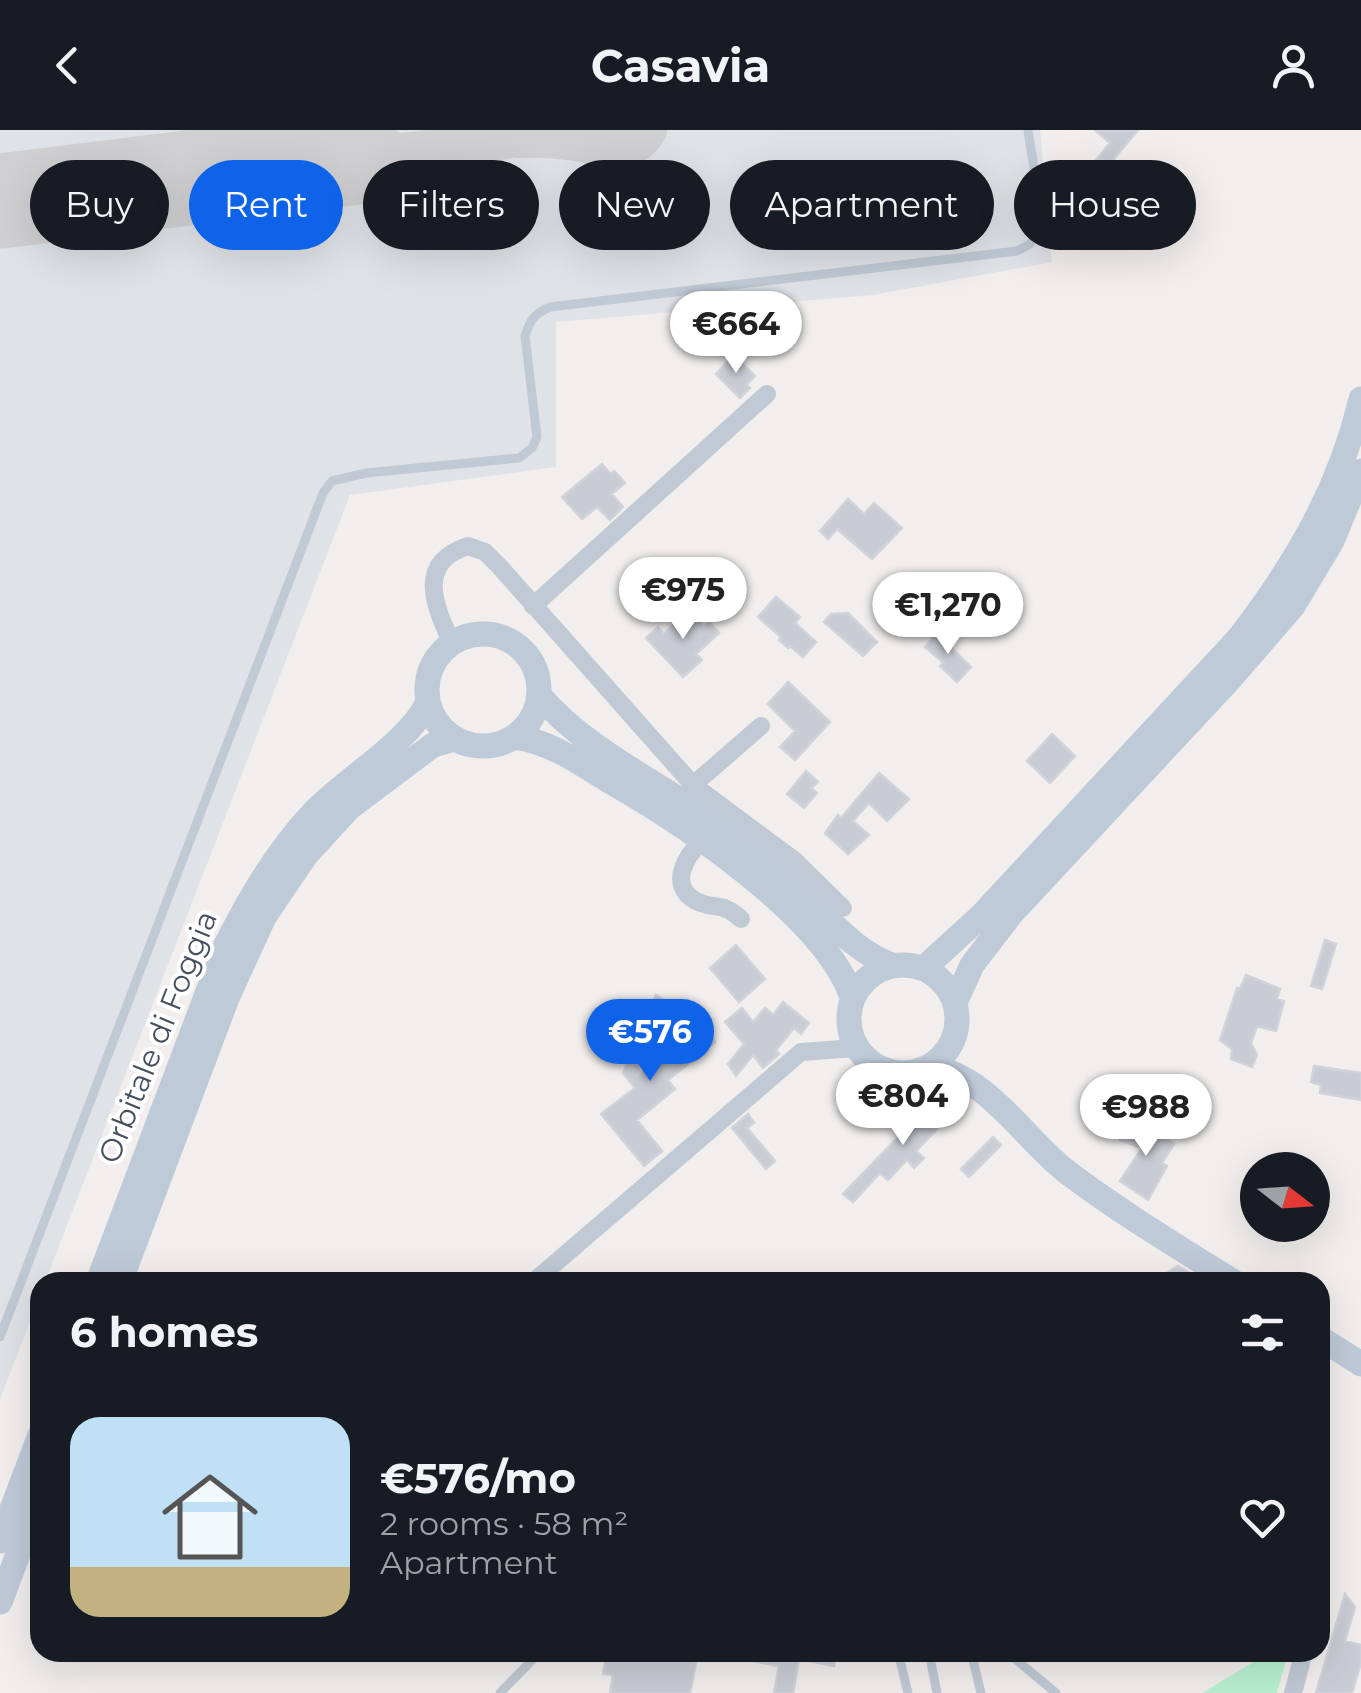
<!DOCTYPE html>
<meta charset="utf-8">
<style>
body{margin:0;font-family:Montserrat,sans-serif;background:#20242c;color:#f1f3f6;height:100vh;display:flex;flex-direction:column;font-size:38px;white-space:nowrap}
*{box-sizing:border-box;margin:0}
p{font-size:32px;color:#9ea1a6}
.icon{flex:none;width:55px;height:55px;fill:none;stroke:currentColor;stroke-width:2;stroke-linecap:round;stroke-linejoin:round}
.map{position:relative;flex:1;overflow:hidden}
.panel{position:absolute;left:30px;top:1142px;width:1300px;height:390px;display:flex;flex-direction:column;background:#171b24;border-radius:30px;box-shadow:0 10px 40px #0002}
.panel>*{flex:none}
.banner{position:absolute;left:30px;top:30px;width:1302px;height:90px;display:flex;gap:20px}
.needle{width:65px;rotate:107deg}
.fabs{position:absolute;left:1240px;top:1022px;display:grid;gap:20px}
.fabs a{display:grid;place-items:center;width:90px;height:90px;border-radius:50%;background:#171b24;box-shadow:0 10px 40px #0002;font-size:50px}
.price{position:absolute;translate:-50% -85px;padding:0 22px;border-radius:35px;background:#fff;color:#222;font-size:32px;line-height:65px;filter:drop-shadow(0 2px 5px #0008)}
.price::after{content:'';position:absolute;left:50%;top:60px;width:30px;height:22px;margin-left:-15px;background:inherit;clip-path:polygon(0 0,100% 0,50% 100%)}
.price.active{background:#0f63e9;color:#fff}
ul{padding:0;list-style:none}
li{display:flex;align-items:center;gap:30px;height:250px;padding:0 40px}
li span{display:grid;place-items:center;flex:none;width:280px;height:200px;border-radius:30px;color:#555}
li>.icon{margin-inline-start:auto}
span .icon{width:120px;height:120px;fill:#fffc;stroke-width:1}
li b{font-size:42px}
h2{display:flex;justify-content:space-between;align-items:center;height:120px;padding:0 40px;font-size:42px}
.chip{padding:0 35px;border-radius:45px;background:#171b24;box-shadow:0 10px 40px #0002;font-size:35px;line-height:90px}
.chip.active{background:#0f63e9;color:#fff}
header{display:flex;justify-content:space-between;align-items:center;height:130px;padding:0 40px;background:#171b24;font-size:45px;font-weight:700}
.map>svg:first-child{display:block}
.airport{fill:#dfe2e6}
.green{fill:#b9f1d2}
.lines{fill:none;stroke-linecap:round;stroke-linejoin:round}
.taxiway{stroke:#d0d0d3;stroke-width:38}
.runway{stroke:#d0d0d3;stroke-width:95}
.building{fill:#c9ccd4;stroke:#d1d3da;stroke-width:2.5}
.lane{stroke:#c0c9d4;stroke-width:9}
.street{stroke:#c0c9d4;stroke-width:18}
.secondary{stroke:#bfcad8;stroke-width:25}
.labels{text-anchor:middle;stroke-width:8;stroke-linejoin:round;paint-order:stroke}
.street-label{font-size:30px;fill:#45505c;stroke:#fff}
</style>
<header><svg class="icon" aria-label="back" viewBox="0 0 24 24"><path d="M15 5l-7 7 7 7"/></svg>Casavia<svg class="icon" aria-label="person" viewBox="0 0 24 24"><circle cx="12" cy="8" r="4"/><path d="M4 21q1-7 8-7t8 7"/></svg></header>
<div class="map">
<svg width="1361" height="1563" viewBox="0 0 1361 1563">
<rect width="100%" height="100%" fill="#f1eeed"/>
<path class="airport" d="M0,0H1040L1052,132L873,165L556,192V337L350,365L45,1152H40V1166L0,1269Z"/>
<path class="green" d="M1270,1522L1288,1523L1277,1563H1202Z"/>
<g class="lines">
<path class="taxiway" d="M519,9C538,8 557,9 576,12C603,17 631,30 648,0
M358,27L506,10L524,0"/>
<path class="runway" d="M0,71L358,27"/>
</g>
<path class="building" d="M1095,0H1138L1096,50L1084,70L1074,65L1079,56L1077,53L1110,13Z
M734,225L755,246L746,255L750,258L740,268L716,244Z
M602,334L611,344L614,341L625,353L612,364L623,377L610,390L597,377L582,389L562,367Z
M848,369L864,384L874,373L902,398L872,429L837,399L828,409L820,401Z
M776,467L800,487L795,493L816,512L803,527L790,516L788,518L779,510L781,507L758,487Z
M689,480L704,496L709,492L719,503L696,524L702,530L683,547L646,508L658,497L664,504Z
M848,483L877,512L863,526L824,492L831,484Z
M940,500L948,507L944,511L971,537L957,552L940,536L944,533L925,517Z
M788,552L830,592L795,630L780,617L795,601L768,574Z
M1052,604L1075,626L1050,653L1027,631Z
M806,641L818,652L811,658L817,663L804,678L787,664Z
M879,643L909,669L887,691L869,673L853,691L869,705L848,724L825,703L838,685L841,688Z
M1325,810L1336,814L1322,859L1311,856Z
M736,815L765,849L739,872L710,838Z
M1246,845L1280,859L1277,869L1284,871L1276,901L1257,896L1251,913L1257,925L1252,937L1231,929L1232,919L1220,910L1237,858L1240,859Z
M656,865L667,872L636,947L692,902L699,911L709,903L715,912L668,950L675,959L637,990L662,1021L644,1036L601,984L635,958L623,943Z
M783,872L809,893L801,904L794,898L776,920L779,924L763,938L753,925L736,946L728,934L744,914L725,892L742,878L753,892L765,878L773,885Z
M1314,936L1361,943V970L1320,963L1321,955L1311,952Z
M936,968L953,982L916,1021L924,1028L914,1038L907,1030L888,1050L880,1043L853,1072L843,1064Z
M748,984L754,993L747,998L775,1031L766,1039L732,998Z
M1133,989L1174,1014L1162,1033L1167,1036L1148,1070L1120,1051L1142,1018L1120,1010Z
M993,1007L1001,1015L969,1047L961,1039Z
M1178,1136L1204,1152H1152Z
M1345,1464L1355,1477L1345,1511L1361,1515V1533L1352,1563H1316Z
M607,1522H698L690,1563H610L613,1545L603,1544Z
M737,1522H837L834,1536L799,1529L793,1563H774L779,1536L737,1528Z"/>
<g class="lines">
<path class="lane" d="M0,1207L323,363L332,351L366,343L519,328L532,318L537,307L525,206C530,190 535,183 550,177L1017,121C1021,119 1029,115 1031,113C1047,94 1031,24 1028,0
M898,1522L908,1563
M929,1522L937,1563
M971,1522L981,1563
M1007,1522L1056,1563
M500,1563L540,1522"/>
<path class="street" d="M533,476L767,264
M452,514C435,476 415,433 468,416L485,422L500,437L693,655L794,730L843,778
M693,655L761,596
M703,710C685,726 668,756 696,771C714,780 722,771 741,789
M539,1147L801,922L856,918
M1293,1563L1304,1522"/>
<path class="secondary" d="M427 560a56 56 0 1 1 112 0a56 56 0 1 1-112 0Z
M539,565C583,617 651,649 706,687C745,713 779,744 813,775C837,798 860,824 892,835
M515,607C551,612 580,633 611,652C684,694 824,786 852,867
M849 889a54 54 0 1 1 108 0a54 54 0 1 1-108 0Z
M924,838L981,786L1239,508C1295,435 1340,359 1361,269
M955,873L972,835L1011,784L1229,550L1293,476L1332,411L1361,341
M928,937C987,944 1023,1008 1067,1042C1120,1082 1178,1117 1234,1152
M98,1152L224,819C248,771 275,724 312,684C345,649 409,613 428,572
M120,1152L227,868L264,787L306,725L349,678L433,615L455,609
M1320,1208L1361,1234
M0,1411L40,1305
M0,1472L40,1366"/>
</g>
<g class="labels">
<g class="street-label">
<text transform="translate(158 907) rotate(-68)" y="10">Orbitale di Foggia</text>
</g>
</g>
</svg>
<div class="fabs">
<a><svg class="needle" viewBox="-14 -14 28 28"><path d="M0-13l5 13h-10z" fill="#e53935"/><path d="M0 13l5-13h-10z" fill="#9ea1a6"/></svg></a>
</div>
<b class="price" style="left:736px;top:246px">€664</b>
<b class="price" style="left:683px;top:512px">€975</b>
<b class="price" style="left:948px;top:527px">€1,270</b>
<b class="price active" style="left:650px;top:954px">€576</b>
<b class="price" style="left:903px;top:1018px">€804</b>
<b class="price" style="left:1146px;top:1029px">€988</b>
<div class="banner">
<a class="chip">Buy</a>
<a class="chip active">Rent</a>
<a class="chip">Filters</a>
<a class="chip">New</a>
<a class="chip">Apartment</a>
<a class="chip">House</a>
</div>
<section class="panel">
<h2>6 homes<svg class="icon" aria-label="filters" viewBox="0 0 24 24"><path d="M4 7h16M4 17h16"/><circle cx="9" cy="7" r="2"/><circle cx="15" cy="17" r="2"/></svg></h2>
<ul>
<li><span style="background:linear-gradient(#bfe0f5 75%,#c2b280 0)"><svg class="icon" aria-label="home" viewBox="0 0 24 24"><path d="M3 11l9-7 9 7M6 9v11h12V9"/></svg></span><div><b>€576/mo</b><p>2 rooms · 58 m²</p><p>Apartment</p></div><svg class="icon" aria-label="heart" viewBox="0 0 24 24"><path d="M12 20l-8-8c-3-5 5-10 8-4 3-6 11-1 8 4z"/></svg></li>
</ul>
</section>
</div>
